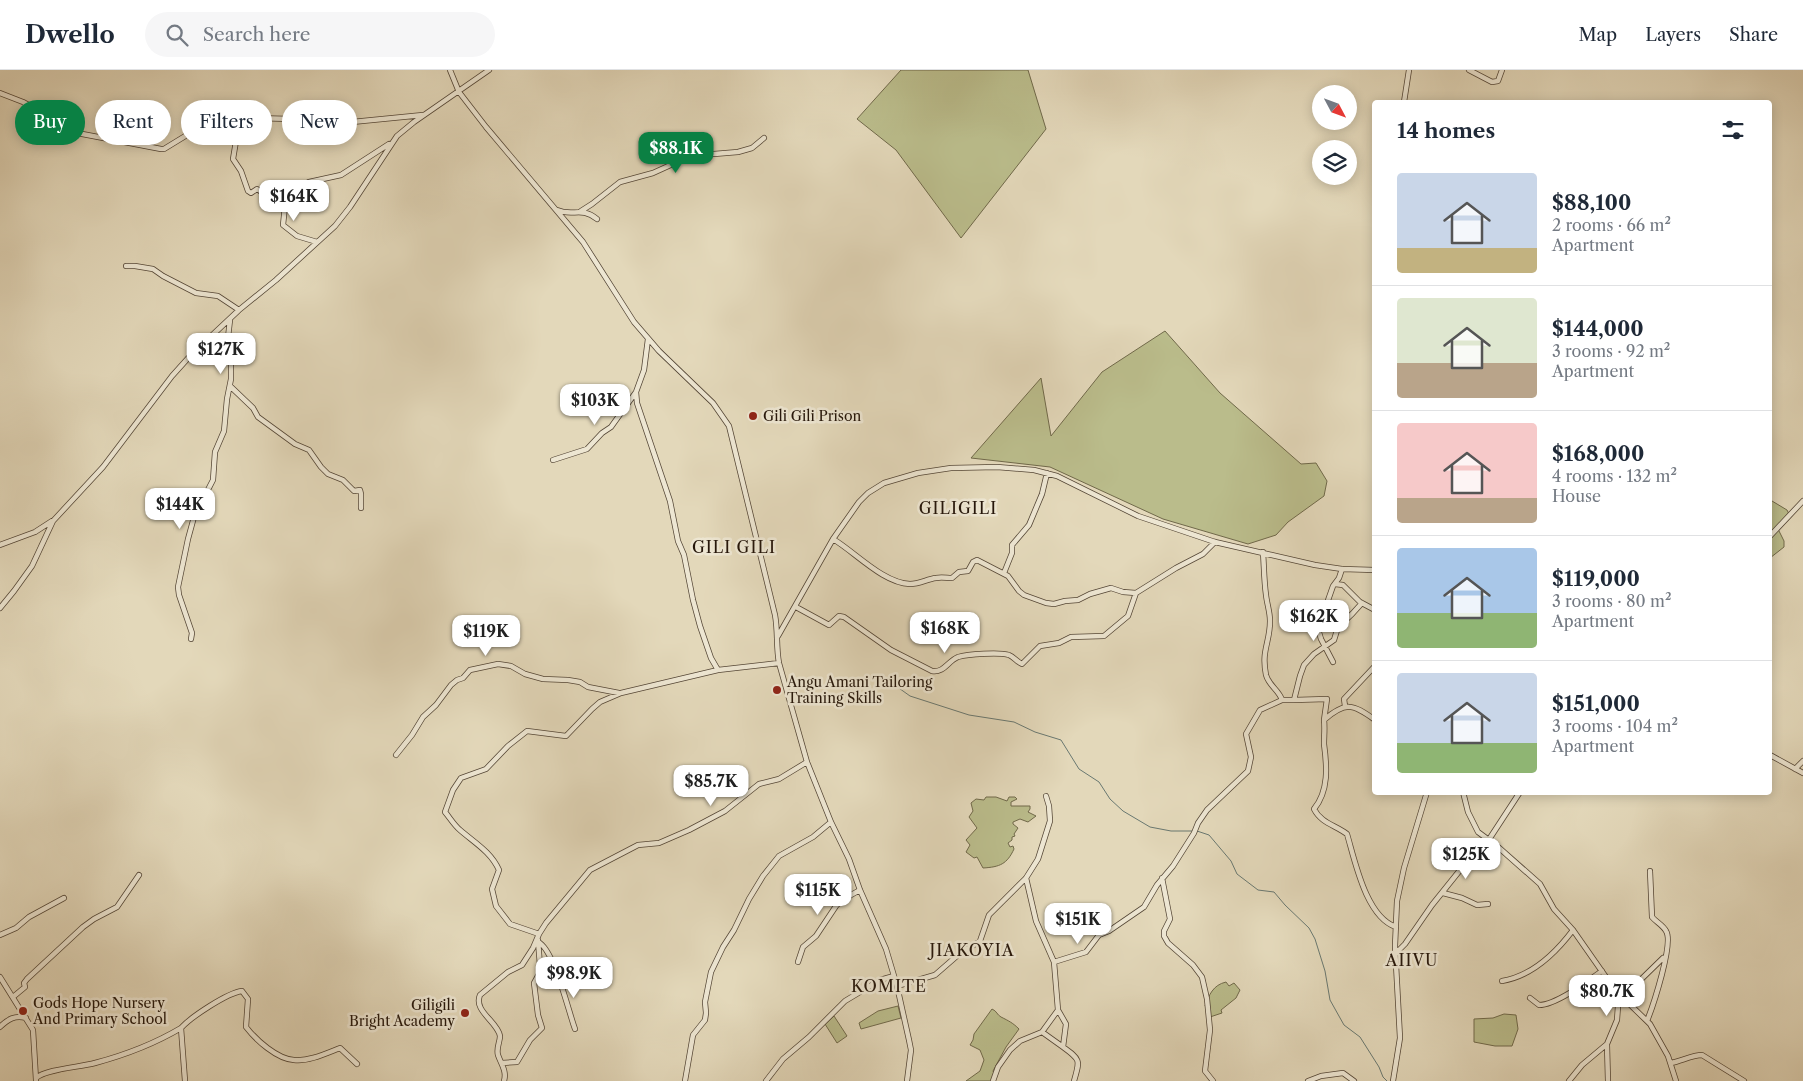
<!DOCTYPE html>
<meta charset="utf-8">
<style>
body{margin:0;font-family:"Libre Caslon Text",serif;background:#f6f6f7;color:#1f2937;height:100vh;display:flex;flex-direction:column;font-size:19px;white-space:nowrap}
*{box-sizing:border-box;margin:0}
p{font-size:16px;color:#747a83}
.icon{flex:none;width:28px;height:28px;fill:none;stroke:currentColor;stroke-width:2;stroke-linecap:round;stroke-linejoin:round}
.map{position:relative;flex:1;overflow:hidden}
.panel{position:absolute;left:1372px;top:30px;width:400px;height:695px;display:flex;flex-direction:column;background:#fff;border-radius:5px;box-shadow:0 2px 12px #0003}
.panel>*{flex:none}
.top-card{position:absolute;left:15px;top:30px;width:475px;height:45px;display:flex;gap:10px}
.needle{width:32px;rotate:131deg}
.fabs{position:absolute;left:1312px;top:15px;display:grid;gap:10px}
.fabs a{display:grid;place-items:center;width:45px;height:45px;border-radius:50%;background:#fff;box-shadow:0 2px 12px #0003;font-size:25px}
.price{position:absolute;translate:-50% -42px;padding:0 11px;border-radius:10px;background:#fff;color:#222;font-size:16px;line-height:32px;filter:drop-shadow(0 1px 2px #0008)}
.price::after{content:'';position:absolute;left:50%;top:30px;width:15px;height:11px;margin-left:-8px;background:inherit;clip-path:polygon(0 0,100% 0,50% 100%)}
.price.on{background:#0b8043;color:#fff}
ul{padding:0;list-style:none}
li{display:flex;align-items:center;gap:15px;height:125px;padding:0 25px}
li+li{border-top:1px solid #e0e1e3}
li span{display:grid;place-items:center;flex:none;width:140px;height:100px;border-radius:5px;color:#555}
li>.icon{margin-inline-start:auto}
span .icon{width:60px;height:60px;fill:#fffc;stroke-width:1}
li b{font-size:21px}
h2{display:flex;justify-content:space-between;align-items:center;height:60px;padding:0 25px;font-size:21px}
.pill{padding:0 18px;border-radius:22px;background:#fff;box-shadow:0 2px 12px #0003;font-size:18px;line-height:45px}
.pill.on{background:#0b8043;color:#fff}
header{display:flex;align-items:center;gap:30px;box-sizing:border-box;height:70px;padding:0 25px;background:#fff;border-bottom:1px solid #e0e1e3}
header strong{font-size:24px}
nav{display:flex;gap:28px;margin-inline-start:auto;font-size:18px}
.search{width:350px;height:45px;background:#f6f6f7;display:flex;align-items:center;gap:12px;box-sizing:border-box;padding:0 18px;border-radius:28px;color:#747a83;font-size:19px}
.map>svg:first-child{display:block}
.green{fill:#babc8b;stroke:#70694a}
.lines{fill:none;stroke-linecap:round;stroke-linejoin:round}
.stream{stroke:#697871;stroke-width:1}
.minor-casing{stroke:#544636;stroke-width:6}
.minor{stroke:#ede6d2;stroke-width:4.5}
.poi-dot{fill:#8f2418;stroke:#ede6d2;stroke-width:2}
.labels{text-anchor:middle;stroke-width:5;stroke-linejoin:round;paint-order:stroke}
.poi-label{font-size:14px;fill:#25160a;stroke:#ede6d2;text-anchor:start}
.quarter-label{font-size:16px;letter-spacing:1px;fill:#25160a;stroke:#ede6d2}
</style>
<header>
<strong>Dwello</strong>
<div class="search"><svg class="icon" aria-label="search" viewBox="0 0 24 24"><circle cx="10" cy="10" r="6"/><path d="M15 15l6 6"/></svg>Search here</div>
<nav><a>Map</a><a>Layers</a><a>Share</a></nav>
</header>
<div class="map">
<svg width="1803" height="1011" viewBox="0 0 1803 1011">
<rect width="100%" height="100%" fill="#e3d8ba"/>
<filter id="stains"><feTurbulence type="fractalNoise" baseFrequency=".004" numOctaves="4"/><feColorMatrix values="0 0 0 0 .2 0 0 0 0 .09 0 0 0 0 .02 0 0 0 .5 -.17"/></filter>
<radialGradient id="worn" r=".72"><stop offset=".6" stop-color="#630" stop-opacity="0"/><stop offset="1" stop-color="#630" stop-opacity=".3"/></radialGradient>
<path class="green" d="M901,0H1028L1046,59L961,168L896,80L857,49Z
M1165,261L1220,323L1301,394L1316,393L1327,411L1324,426L1288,452L1276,465L1248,474L1163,449L1050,397L971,388L1041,308L1051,366L1102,302Z
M1772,431L1787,440L1789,444L1778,459L1784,471V477L1770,488V432Z
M986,727H996L1007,731L1009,727H1015L1017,729L1011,732V736H1030V739L1028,742L1036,746L1028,752L1020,749L1013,752V754L1018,758L1014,764L1015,766L1012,767V770L1008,773L1010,777L1013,776L1014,779C1007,794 1000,797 983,798L977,787L974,788L966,782L970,775L966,770L977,758L969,747L973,741L971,733L976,729L984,730Z
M1226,912L1229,916L1234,913L1240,920L1236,928L1221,940L1222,943L1210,947V939L1205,936C1209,925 1213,915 1226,912Z
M898,936L901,948L861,959L859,953L878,941Z
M992,939C997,941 997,945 1001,947C1009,951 1013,953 1019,959L1006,977L993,1001L995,1006L992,1011H966L980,1001L984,990L980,980L970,975L973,970L974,964Z
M1504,944L1516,945L1518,959L1512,976H1495L1474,972V949L1493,948Z
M834,946L847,966L837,973L825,954Z"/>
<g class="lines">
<path class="stream" d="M896,616L910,626L969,645L1014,652L1035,662L1061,670L1079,699L1099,712L1110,729L1123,741L1150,757L1171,761H1193
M1197,761L1209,765L1231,791L1237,804L1258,820L1274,822L1285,835L1309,858L1315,869L1325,901L1330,930L1344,955L1360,967L1379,997L1383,1007L1387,1011"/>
<defs>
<path id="minor" d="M450,0L459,22L486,57L583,172L634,252L659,281L713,333L729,356L775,545C778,561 776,577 779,593L807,692L831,752L849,789L860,820L886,879L897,916L909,970L911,980L907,1011
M1469,0L1492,12L1498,11L1502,0
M0,23L23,32L61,53L77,63L161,79H164L200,57L254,48L292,49L342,53L423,45
M1404,32L1409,0
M238,51L234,60L236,71L233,89L241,101L248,121L251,123L257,119L269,127L283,130L298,118L309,112L341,105L389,74
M283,130L285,136L283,155L297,166L317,172
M557,140C573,147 581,136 597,149
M581,141L592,134L620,112L653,103L675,93L680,88L689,85L700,83L714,84L738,82L752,78L764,68
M126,196H135L153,199L163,206L196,223L218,226L239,240
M648,269L644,300L636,322L637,333L670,431L678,471L684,485L693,530L700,556L711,588L718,600L779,593
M230,316L253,338L258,347L295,374L309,380L321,397L328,404L343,410L354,421L360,420L361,424V438
M553,390L587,379L602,363L611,357L636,322
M1770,466L1803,431
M833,469C855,482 883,513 910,514C920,514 927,509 936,508C941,507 947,508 952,508L959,502L968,501L973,492L977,490L1008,506L1019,521L1024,525L1046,533L1054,534L1065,531L1078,530L1090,524L1111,518L1123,522L1136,523
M0,475L35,462L52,451
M1004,503L1012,483V475L1029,455L1042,424L1047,403
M1335,514L1343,515L1360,532L1375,540
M796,537L829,555L839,546L844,547L891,580L932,601C944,603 948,591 958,587C968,584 1000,582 1009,585C1014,587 1017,592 1022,594L1040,576L1059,573L1071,567L1104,566L1128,546L1136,523L1176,498L1203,484L1215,472
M0,538L14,521L32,496L53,451L103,397L172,306L190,286L239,240L276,210L335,156L350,137L397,66L414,52L489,0
M778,566L833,469L859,432L868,423L884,413L918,403L951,398L997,397L1034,400L1057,406L1138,446L1215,472L1315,495L1342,499L1375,500
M191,569L192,563L179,525L178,517L188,469L194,447L213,410L215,382L224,361L227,329L231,309V292L227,276L230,250
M1333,592L1321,569L1318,559L1333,516L1339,508L1342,499
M1282,630H1294L1300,606L1304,595L1314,584L1334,570L1338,557L1352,544L1362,533
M1294,630L1327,629L1324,650
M1345,636L1344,629L1375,596
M1375,650C1352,633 1345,632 1324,650C1325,657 1324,666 1324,674C1327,696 1329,721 1314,739C1321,753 1335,755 1347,764C1355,791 1366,847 1396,857
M396,685L412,665L423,647L436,635L451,615L457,610L463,608L470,600L498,594L511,596L525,604L543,609L568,610L580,612L588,617L619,623
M1770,685L1803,703
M1795,699L1803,691
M1463,722L1468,742L1478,762L1497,776L1540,814L1554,839L1573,860L1615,920L1650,954L1668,986L1676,1011
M1162,808L1170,849L1164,861V866L1168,873L1193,895L1202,907L1207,929L1210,960L1205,1001L1213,1011
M1443,823L1462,828L1477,835L1488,834
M539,864L510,854L496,836L492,819L499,800C491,782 475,773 460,760C454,755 450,748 445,742L453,720L461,708L486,699L508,676L527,661L566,666L592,639L600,632L621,623L718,600
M0,865L16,858L29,847L64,828
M538,872C554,879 568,940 575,959
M1395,884L1405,874L1432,835L1473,784L1488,771L1520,722
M798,892L803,877L816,866L836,836L842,830L860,820
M1054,892L1086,882L1099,865L1109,861L1144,837L1157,815L1173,796L1194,763L1198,753L1207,740L1248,701L1251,687L1246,664L1260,640L1282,630C1279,620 1269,616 1266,605C1261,580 1270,573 1270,551C1270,542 1267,534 1266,525C1264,511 1264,496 1263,482
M0,907L33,960L36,1010
M1502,911C1532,906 1555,884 1573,860
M897,916L935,905L958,885L980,871L989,845L1026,808L1038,789L1050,751L1049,736L1046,726
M13,927L25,917L24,913L27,909L83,857L94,849L117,837L139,805
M1623,927L1663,888
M1530,928L1539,935C1556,935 1588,911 1602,901
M1058,940L1066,954L1063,977C1081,990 1080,990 1074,1011
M1647,951C1653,936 1674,873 1666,861C1663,855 1656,852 1652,847L1650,801
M0,957C8,949 15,945 26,948
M1042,962L1063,977
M1607,975L1608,1011
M502,993L517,992L530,970L542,958L538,945L534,913L539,904L540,896L538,870
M1671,993C1681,991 1693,985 1702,985L1744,1011
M36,1008C46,999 81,997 95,993C125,985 154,974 181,958
M185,1011L181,958C191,947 227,923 242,921L248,929L246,957C256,970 277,989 294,990C308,992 327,983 340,978L357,994
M504,1011C507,1001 501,994 498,985C496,978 500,972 500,966C498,952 473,941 480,925L508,902L522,895L533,878L539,864L546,853L590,800L638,775L659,773L689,760L725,741L759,714L779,709L807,692
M685,1011L693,965L705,950L706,943L705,932L711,902L723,877L734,860L749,829L763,806L779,786L813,767L831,752
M766,1011L783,989L809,967L845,931L880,910L894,906
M993,1011L998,997L1010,980L1020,971L1042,962L1058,940L1054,892L1036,851L1026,808
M1308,1011L1321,1006L1343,1003L1354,1011
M1393,1011L1400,968L1395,876L1397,831L1404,798L1427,722
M1569,1011L1582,995L1607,974L1617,950L1618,936L1615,920"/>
</defs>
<use href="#minor" class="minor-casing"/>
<use href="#minor" class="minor"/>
</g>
<g class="poi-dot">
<circle cx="753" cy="346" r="5"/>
<circle cx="777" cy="620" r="5"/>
<circle cx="23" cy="941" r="5"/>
<circle cx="465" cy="943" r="5"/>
</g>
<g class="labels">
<g class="poi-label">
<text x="763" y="351">Gili Gili Prison</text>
<text x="787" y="617">Angu Amani Tailoring<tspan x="787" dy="16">Training Skills</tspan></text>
<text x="33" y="938">Gods Hope Nursery<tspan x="33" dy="16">And Primary School</tspan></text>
<text x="455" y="940" text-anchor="end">Giligili<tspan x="455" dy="16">Bright Academy</tspan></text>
</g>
<g class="quarter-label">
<text x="958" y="444">GILIGILI</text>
<text x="734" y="483">GILI GILI</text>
<text x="972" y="886">JIAKOYIA</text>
<text x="1412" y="896">AIIVU</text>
<text x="889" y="922">KOMITE</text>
</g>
</g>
<rect width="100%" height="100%" filter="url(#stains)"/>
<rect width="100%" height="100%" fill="url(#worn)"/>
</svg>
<div class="fabs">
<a><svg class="needle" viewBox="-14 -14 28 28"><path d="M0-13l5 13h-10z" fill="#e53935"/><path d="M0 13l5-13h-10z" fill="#747a83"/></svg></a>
<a><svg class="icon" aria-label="layers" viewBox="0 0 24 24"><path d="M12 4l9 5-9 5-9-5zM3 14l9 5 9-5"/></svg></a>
</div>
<b class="price on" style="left:676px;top:104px">$88.1K</b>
<b class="price" style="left:294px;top:152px">$164K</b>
<b class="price" style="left:221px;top:305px">$127K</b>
<b class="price" style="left:595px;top:356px">$103K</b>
<b class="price" style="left:180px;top:460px">$144K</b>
<b class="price" style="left:1314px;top:572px">$162K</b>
<b class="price" style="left:945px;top:584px">$168K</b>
<b class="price" style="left:486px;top:587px">$119K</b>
<b class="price" style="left:711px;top:737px">$85.7K</b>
<b class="price" style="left:1466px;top:810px">$125K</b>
<b class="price" style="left:818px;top:846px">$115K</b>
<b class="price" style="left:1078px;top:875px">$151K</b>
<b class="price" style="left:574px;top:929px">$98.9K</b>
<b class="price" style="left:1607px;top:947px">$80.7K</b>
<div class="top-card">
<a class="pill on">Buy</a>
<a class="pill">Rent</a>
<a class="pill">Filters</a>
<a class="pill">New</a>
</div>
<section class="panel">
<h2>14 homes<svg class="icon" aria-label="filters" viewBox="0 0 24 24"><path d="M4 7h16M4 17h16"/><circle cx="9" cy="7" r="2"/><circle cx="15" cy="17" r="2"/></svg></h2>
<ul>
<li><span style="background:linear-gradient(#c9d6e8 75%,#c2b280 0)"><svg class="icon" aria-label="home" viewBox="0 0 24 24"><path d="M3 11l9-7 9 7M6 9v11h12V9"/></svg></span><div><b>$88,100</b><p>2 rooms · 66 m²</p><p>Apartment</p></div></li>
<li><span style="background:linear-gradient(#dfe7d0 65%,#b9a48a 0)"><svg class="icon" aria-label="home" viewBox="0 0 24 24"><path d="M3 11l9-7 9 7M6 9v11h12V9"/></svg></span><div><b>$144,000</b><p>3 rooms · 92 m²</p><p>Apartment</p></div></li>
<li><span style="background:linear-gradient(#f6c9c9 75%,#b9a48a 0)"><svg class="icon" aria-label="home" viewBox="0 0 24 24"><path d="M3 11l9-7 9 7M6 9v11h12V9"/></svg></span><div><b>$168,000</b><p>4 rooms · 132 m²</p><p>House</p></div></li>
<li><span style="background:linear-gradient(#a9c7e8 65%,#8fb573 0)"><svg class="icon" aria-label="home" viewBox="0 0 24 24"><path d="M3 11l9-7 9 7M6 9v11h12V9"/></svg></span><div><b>$119,000</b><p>3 rooms · 80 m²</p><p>Apartment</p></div></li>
<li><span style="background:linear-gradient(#c9d6e8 70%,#8fb573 0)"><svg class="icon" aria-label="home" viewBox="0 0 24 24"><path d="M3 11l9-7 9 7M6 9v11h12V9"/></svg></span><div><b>$151,000</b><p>3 rooms · 104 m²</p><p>Apartment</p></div></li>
</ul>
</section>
</div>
